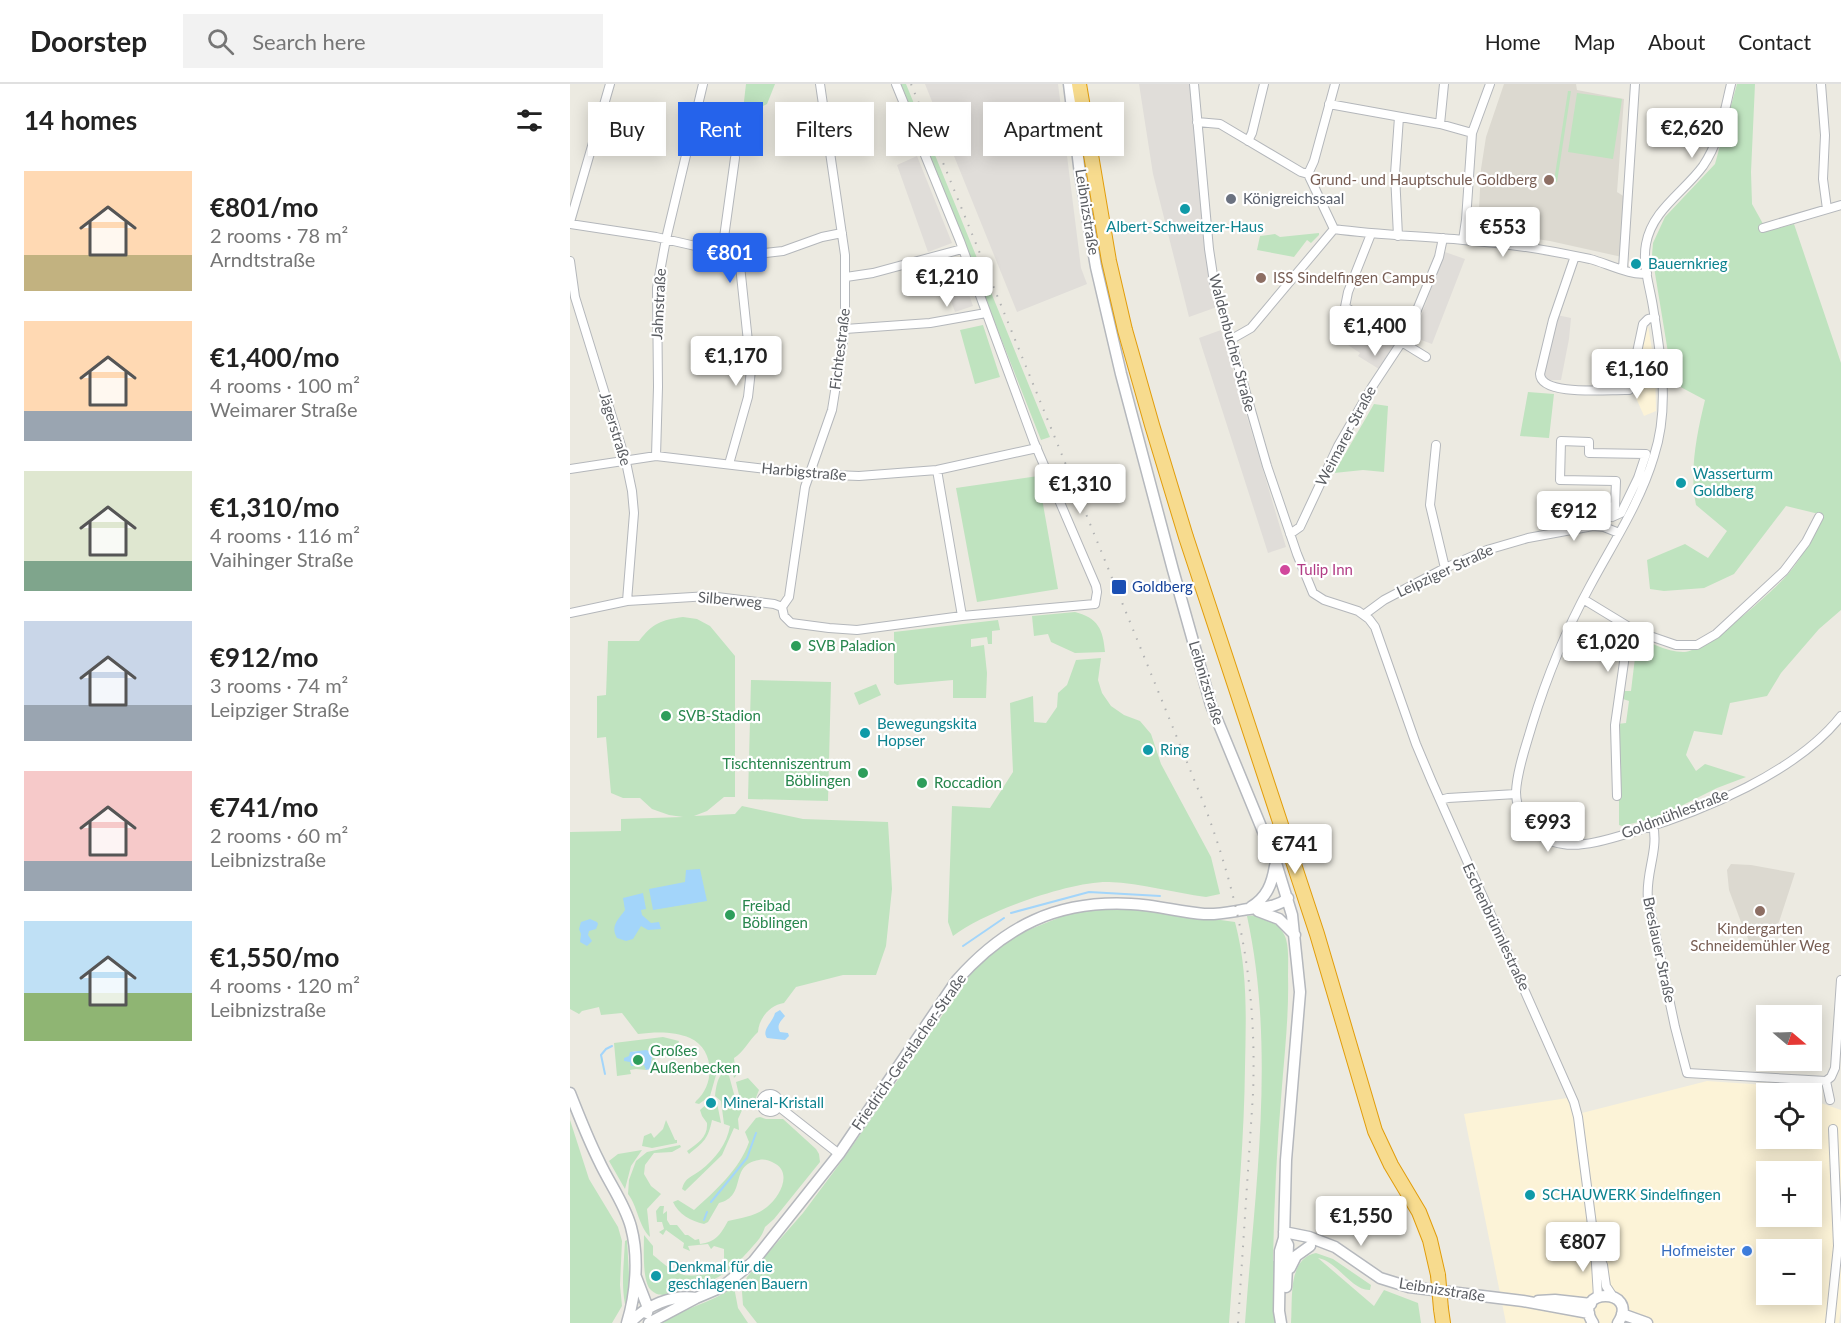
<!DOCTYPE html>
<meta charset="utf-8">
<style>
body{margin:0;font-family:Lato,sans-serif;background:#f2f2f2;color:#222;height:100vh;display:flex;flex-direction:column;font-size:22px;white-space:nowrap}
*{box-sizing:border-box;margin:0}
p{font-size:20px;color:#767676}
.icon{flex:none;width:33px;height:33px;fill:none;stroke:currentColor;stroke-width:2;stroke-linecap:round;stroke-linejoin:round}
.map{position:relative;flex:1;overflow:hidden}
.drawer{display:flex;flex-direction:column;background:#fff;width:570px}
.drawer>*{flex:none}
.guide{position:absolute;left:18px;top:18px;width:570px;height:54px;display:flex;gap:12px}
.needle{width:39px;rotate:109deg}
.tools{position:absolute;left:1186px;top:921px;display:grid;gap:12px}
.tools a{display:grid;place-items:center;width:66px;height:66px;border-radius:0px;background:#fff;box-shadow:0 3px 15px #0003;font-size:30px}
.price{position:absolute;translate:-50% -51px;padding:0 14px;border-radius:6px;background:#fff;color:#222;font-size:20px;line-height:39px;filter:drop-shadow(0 2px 3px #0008)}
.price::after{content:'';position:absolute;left:50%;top:36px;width:18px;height:14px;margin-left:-9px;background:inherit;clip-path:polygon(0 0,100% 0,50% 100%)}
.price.selected{background:#2563eb;color:#fff}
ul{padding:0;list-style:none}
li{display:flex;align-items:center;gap:18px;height:150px;padding:0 24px}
li span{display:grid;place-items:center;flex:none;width:168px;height:120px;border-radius:0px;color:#555}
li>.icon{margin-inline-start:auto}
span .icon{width:72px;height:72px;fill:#fffc;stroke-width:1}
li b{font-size:26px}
h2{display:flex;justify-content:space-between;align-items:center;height:72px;padding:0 24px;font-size:26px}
.pill{padding:0 21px;border-radius:0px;background:#fff;box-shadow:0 3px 15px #0003;font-size:21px;line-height:54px}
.pill.selected{background:#2563eb;color:#fff}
header{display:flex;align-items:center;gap:36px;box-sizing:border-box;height:84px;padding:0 30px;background:#fff;border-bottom:2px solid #e0e0e0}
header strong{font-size:28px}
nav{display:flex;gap:33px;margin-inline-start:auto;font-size:21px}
.search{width:420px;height:54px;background:#f2f2f2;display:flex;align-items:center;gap:15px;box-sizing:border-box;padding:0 21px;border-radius:0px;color:#767676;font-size:22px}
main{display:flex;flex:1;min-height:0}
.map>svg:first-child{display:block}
.commercial{fill:#fcf3d7;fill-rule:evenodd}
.industrial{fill:#e0ddd9}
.education{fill:#dcd9d0}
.green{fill:#bfe3bf}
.water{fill:#a3d5fa}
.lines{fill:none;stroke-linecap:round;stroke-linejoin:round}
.stream{stroke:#a3d5fa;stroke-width:2}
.street-casing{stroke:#b4b7bb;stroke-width:10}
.secondary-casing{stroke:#b5b8bd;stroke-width:13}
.highway-casing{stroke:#e19d0c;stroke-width:16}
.street{stroke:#fff;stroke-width:8}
.secondary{stroke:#fff;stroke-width:10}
.highway{stroke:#f7db8e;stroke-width:14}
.rail{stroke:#b2b3b3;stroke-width:2;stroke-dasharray:1.5 8;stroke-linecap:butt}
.highway-bridge-casing{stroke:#e19d0c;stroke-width:16;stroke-linecap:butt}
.highway-bridge{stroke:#f7db8e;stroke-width:14}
.education-dot{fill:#8d6e63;stroke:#fff;stroke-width:2}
.worship-dot{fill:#6b7280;stroke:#fff;stroke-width:2}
.culture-dot{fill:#0f9aa8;stroke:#fff;stroke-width:2}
.hotel-dot{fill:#d1479c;stroke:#fff;stroke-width:2}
.transit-dot{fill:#1a4fb4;stroke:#fff;stroke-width:2}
.leisure-dot{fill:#2e9e5b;stroke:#fff;stroke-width:2}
.shop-dot{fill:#3f7fe0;stroke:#fff;stroke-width:2}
.labels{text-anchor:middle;stroke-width:4.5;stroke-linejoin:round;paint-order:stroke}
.education-label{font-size:15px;fill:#785e54;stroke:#fff;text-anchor:end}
.worship-label{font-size:15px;fill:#5b616d;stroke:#fff;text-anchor:start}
.street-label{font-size:15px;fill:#5a5d62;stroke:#fff}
.culture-label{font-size:15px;fill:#0d838f;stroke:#fff;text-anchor:start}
.hotel-label{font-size:15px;fill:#b23c85;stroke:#fff;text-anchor:start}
.transit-label{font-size:15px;fill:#164399;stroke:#fff;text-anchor:start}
.leisure-label{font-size:15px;fill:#27864d;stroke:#fff;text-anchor:start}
.shop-label{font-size:15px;fill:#366cbe;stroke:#fff;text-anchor:end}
</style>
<header>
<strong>Doorstep</strong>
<div class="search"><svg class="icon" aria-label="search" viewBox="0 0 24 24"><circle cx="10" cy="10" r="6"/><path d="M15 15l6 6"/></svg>Search here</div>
<nav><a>Home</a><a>Map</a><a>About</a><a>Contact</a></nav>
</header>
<main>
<section class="drawer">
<h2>14 homes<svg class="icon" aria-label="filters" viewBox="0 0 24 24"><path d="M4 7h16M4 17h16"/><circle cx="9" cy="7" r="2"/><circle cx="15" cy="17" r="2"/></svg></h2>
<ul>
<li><span style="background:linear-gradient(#ffd9b3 70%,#c2b280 0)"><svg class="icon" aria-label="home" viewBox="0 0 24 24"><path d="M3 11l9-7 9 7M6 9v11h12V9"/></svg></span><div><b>€801/mo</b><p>2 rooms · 78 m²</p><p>Arndtstraße</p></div></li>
<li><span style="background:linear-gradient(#ffd9b3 75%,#9aa5b1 0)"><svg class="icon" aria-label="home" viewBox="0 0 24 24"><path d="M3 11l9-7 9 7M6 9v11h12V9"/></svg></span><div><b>€1,400/mo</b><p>4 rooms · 100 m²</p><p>Weimarer Straße</p></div></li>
<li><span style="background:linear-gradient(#dfe7d0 75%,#7fa58c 0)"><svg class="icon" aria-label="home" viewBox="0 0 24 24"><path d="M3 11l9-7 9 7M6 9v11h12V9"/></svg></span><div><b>€1,310/mo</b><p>4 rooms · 116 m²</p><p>Vaihinger Straße</p></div></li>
<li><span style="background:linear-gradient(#c9d6e8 70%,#9aa5b1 0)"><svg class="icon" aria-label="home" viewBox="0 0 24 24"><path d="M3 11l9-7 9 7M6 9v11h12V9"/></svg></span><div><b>€912/mo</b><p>3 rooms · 74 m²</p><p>Leipziger Straße</p></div></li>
<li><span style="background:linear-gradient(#f6c9c9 75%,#9aa5b1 0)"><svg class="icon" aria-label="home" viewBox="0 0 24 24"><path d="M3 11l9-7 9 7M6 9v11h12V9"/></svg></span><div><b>€741/mo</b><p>2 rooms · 60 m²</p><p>Leibnizstraße</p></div></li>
<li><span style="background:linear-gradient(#bfe0f5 60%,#8fb573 0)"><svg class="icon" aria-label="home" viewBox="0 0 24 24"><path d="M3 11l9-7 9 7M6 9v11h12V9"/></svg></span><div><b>€1,550/mo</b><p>4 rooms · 120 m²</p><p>Leibnizstraße</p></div></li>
</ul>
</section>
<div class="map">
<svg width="1271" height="1239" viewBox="0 0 1271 1239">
<rect width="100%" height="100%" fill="#eceae1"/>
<path class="commercial" d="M1078,242L1085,283L1086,327L1074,332L1063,307L1075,245Z
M1137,997L1196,1001L1221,1009L1197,1010V1054H1242V1016L1271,1026V1225L1269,1239H936L894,1030L1004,1013L1012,1029ZM1197,1088H1242V1132H1197ZM1197,1166H1242V1210H1197Z"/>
<path class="industrial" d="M355,0H488L511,184L517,200L447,228Z
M569,0H621L638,182L647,223L619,233L583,90Z
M347,72L382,159L358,168L327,81Z
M875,168L895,175L862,260L843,253Z
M386,173L403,222L385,228L367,179Z
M987,231L1001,234L999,255L991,296H980L975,292L974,285Z
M791,240L825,259L809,285L788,272L790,269L778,261Z
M651,246L716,463L698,469L629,254Z"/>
<path class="education" d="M934,0H1006L1007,6L1054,15L1047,108L1055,113L1052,173L980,157L908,146L911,85L916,53Z
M1161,780L1181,781L1225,789L1209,838L1201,849L1191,856L1179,857L1171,838L1159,806L1157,786Z"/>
<path class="green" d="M176,0H205L197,20L189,24L173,26Z
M331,0H336L480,353L471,356Z
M1167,0H1185L1181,88L1182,120L1197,147L1224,140L1271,279V526L1249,545L1211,589L1197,612L1160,619L1152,651L1124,647L1116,671L1126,687L1135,680L1176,693L1147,704L1089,733L1052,742L1049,741V690L1047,640L1056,639L1059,617L1053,615L1054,607H1061L1067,557L1061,556L1060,553L1062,551C1078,557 1098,569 1115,568C1136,567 1203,508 1218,490C1233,473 1243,451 1253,431L1216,422L1164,490L1134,504L1094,507L1080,505L1077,476L1115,460L1138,474L1157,447L1126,421C1119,387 1127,349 1135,316L1103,299L1082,171L1083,159L1095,133L1145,80Z
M998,7H1001L987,98L984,97Z
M1007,9L1052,15L1043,75L998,68Z
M749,149V151L741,159L737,156L724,173L687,166L690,152L705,150L710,153Z
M413,241L430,293L405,300L390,246Z
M958,308L984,310L979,354L950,352Z
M804,320L818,322L814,388L793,386L764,389Z
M468,392L488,505L407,518L386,404Z
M505,528C528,534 533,545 535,568L505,569L481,558L478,550L464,552L462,532Z
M113,533L127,535L140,542L165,572V713H154L137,727L124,732L165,730L172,722L233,735L318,738L322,805L316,862L306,891H273L226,903L214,919C200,921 189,934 188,948C179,956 173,969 164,974L166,992L164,994L162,985L158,982L148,984L140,1012L129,1020L125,1019L126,1017C145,1001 145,965 120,954C104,947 85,948 68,950L52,929L31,931L29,923L12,927L9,930L0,925V748L51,747V735L113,733L99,731L82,725L70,714H53L41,709L36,653L27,654V612L36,611L38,557H69C83,539 91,536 113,533Z
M428,536L430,546L422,547V560H418L417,553L401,555V563L414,561L417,589L416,614H383V596L327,601L324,599V548Z
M531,574L528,596L532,609L541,622L554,631L570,637L581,650L591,680L641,773L650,810L636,813C604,809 572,799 539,798C500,797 414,828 383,852L378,838L382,722L420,724L443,688L440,619L463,612L464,638L476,639L487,623L488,609L497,601L506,576Z
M181,596L261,598L258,717L178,715Z
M306,600L311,611L289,621L284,609Z
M571,825L665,838C678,887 676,934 675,983C674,1069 665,1154 659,1239H187L173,1221L172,1208L177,1193L233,1129L274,1074L407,881L446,851L508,826Z
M690,831C701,837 712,842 716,855C719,866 718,880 718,892C719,929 715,965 712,1002C707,1060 704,1119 703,1177H706L705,1239H675C685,1104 706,966 677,832Z
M93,953L109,957L105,969C92,964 82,973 83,986L80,985L82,973C75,969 69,965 62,968L60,978L75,981L76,986L66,985L60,986L61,990L47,992L44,959Z
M155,987L158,988L164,1010L173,1024L168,1035L169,1046L164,1044L152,1071L115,1107L112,1105C115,1093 122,1093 131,1086C145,1075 157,1060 160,1042L154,1040L151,1017L145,1012C146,1004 147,992 155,987Z
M178,994L189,1006L183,1021L179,1022L169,1011L166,998Z
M140,1017L147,1019L151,1039L142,1036C138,1055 134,1058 119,1070L117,1067C128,1059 138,1053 137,1039L132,1032L130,1026Z
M190,1033L196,1035H213L246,1065L249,1070L250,1078L204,1135L195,1143C193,1150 188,1157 183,1162C159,1190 145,1198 110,1207C100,1210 89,1215 80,1205C72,1195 74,1164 74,1151L83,1162V1171C112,1195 110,1193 148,1189C155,1183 154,1174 154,1165L144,1162L141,1165L138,1160L118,1162L120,1167L113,1164L114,1159L96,1146L93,1151L89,1148L94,1145L92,1138H87L86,1127L90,1122H94L93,1130L97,1127V1136L100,1141H107L115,1151H118L125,1156L129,1155L130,1160C146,1158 150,1151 158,1137C171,1134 186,1132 197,1123C210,1113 224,1087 202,1078C198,1076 194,1075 189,1076C158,1081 178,1112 149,1119L138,1138L134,1140C121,1137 108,1130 103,1118L108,1116L124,1126C146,1106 169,1086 179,1058L175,1048L186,1034Z
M0,1036L19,1095L48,1143L52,1157L50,1201L52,1222L42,1239H0Z
M96,1036L105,1056H107V1059L82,1064L72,1062L74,1052L81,1049L84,1054L93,1045Z
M110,1061L111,1063L102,1068L84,1069L75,1081L74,1090L81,1102L91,1110L77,1125L80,1153C68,1141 68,1123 58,1110L59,1096L66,1077L77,1068Z
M72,1066L61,1082L55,1105L39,1077L48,1070Z
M57,1156L60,1207L57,1222L55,1220C51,1199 54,1178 55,1157Z
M746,1169L763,1175L801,1201L800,1206C782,1207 767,1177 748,1174L804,1222L814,1206L848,1219L851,1239H721C723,1215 717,1175 746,1169Z
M164,1203L168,1224L178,1239H88C112,1225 141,1219 164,1203Z"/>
<path class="water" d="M130,785L137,817L83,826L79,805L115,798L116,786Z
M73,809L76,825L71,826L72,831L81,839L89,838L91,845L78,846L71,842L63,855L56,857L47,854C40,842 48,836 55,826L53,814Z
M20,835L27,838L28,840L26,845L19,847L18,851L22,857L17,862L10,858L11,850L9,845L11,838Z
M210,926L215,932C211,937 206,941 210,948L218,949L219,952L215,956L197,954C191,946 203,938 205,929Z
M76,966L79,967L82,973L80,985L76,986L74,981L61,982L60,978L54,977V974L59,972L60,968Z"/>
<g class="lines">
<path class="stream" d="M441,829L519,808L590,812
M393,862L434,834
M35,990L31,971L36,965L42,962
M141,1118L177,1074L186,1049
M134,1136L137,1128"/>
<defs>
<path id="street" d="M624,0L639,165L644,198L697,382L727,470L743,509L754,516L788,527L799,535L805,543L846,660L862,698L1004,1018L1008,1033L1025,1164L1028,1213
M1161,0C1154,29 1150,57 1133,82C1114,108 1082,126 1076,160C1072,181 1080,203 1083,223C1091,273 1100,323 1084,372C1070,419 1043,459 1020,502C996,546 977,592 962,641C956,662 947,686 946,708C946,733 968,757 993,760C1014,764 1046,753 1066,747C1133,727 1227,688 1271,632
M1251,0L1255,51L1253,95L1257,125
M759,20L870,40L902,49
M627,38L650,40L731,88L738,90L764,145
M870,40L874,0
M678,57L682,49L694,0
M738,90L744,77L765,0
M0,138L40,0
M0,140L86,153L169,172L213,167L252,153L272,149
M1193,144L1271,121
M764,145C807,151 850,152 893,156C935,159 979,166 1020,175C1036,179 1063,193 1077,189
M801,150L778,208L775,223L856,273
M828,152L825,90L829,33
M893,156L896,136L902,49L920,0
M152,168L165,74
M1005,172L983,236L970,290C971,313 1041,305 1059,306L1073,240L1078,235L1085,233
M0,177L5,213L56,378L62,407L64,429L57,517
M1053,185L1065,0
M276,193L303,189L392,165
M275,245L360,239L416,229
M660,256L681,244L764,145
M991,357L1019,358V369L1076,370L1068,394L1051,429L1042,433L1043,422L1045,423L1046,397L990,396Z
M866,361L860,421L875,484
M86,372L88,303L87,204L96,155L133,0
M159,380L178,313L181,286L169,172
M0,385L86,372L239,390L289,392L367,386L467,364
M367,386L392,532
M720,450L730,443L768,362L802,303L837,250L869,173L873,154
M1013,515L1059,543L1074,550L1106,561H1127L1146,550L1214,487L1236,458L1249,433
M212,523L214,532L221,539L259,544L287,546L392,532L525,520L527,508L526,502L464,358L390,157L326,0
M212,523L219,513L235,403L262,326L275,245V171L250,0
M0,529L57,517L139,512L204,520L212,523
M795,530L814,516L875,484L917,466L958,454L1023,442L1034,443L1049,449
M1047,712L1045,641L1059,543
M870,716L878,714L946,710
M1083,741C1089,766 1075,790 1078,815L1105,943L1117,989L1256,997
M1256,997L1261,993L1265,984L1271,896
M1256,997L1260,1016
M191 1019a9 9 0 1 1 18 0a9 9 0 1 1-18 0Z
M208,1022L269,1070
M1026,1166L1033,1181L1036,1202L1044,1214
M1260,1239L1268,1162L1263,1045"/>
<path id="secondary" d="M499,0L510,90L526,183L551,290L603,486L641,621L706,779L722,831L730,908L716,1076L714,1154L710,1167L709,1227L711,1239
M681,823C697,813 702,800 705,782
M688,827L709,835L725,851
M0,1009C9,1032 18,1055 29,1077C39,1099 55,1120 61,1143C69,1173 66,1210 57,1239
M714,1148L739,1153L765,1163L810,1194L839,1203L953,1217L1019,1229
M714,1154L718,1161L716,1203
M720,1184L726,1172L740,1162
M66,1193L78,1224L77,1229
M968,1217L985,1216L1021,1220
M1052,1230L1077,1239
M60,1239C75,1222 103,1210 126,1214
M79,1239L126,1214L152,1203L183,1178L269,1070L387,896C435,842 487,816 561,820C585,821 610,828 634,830C650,831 664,827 679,825C694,823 706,824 718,814
M1023,1239C1000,1203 1071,1203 1048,1239"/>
<path id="highway" d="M509,0L539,177L555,246L582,341L616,453L747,850L805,1047L821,1081L849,1128L860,1156L868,1191
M871,1225L873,1239"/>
</defs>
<use href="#street" class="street-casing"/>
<use href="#secondary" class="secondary-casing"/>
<use href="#highway" class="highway-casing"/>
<use href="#street" class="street"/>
<use href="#secondary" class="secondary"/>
<use href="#highway" class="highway"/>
<path class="rail" d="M341,0L632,715C670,815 687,903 683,1010L668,1239"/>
<defs>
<path id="highway-bridge" d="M868,1191L871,1225"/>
</defs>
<use href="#highway-bridge" class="highway-bridge-casing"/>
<use href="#highway-bridge" class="highway-bridge"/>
</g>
<g class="education-dot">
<circle cx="979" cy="96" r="6"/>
<circle cx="691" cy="194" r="6"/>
<circle cx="1190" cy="827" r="6"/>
</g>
<circle class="worship-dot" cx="661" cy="115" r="6"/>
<g class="culture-dot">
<circle cx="615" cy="125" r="6"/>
<circle cx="1066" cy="180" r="6"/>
<circle cx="1111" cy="399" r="6"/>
<circle cx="295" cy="649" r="6"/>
<circle cx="578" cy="666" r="6"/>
<circle cx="141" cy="1019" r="6"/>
<circle cx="960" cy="1111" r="6"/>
<circle cx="86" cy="1192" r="6"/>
</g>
<circle class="hotel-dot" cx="715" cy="486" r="6"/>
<rect class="transit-dot" x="541" y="495" width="16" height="16" rx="3"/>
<g class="leisure-dot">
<circle cx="226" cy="562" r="6"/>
<circle cx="96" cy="632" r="6"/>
<circle cx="293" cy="689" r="6"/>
<circle cx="352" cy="699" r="6"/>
<circle cx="160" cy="831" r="6"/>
<circle cx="68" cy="976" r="6"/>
</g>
<circle class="shop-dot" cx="1177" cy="1167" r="6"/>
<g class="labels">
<g class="education-label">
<text x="967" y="101">Grund- und Hauptschule Goldberg</text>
<text x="703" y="199" text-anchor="start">ISS Sindelfingen Campus</text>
<text x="1190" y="850" text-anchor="middle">Kindergarten<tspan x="1190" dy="17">Schneidemühler Weg</tspan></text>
</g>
<g class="worship-label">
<text x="673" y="120">Königreichssaal</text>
</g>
<g class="street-label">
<text transform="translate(517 128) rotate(81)" y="5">Leibnizstraße</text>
<text transform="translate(89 220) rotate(-87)" y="5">Jahnstraße</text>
<text transform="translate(662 259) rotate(75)" y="5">Waldenbucher Straße</text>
<text transform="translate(270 265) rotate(-83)" y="5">Fichtestraße</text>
<text transform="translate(45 345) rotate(73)" y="5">Jägerstraße</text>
<text transform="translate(776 352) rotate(-62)" y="5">Weimarer Straße</text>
<text transform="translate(234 388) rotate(5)" y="5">Harbigstraße</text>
<text transform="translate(875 487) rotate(-25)" y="5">Leipziger Straße</text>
<text transform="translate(160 516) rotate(5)" y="5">Silberweg</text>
<text transform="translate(636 599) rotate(73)" y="5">Leibnizstraße</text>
<text transform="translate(1105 730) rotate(-21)" y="5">Goldmühlestraße</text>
<text transform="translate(926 843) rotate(65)" y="5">Eschenbrünnlestraße</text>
<text transform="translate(1089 866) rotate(78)" y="5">Breslauer Straße</text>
<text transform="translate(339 968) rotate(-55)" y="5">Friedrich-Gerstlacher-Straße</text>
<text transform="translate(872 1206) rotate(9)" y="5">Leibnizstraße</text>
</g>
<g class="culture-label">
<text x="615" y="148" text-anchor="middle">Albert-Schweitzer-Haus</text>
<text x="1078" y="185">Bauernkrieg</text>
<text x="1123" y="395">Wasserturm<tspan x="1123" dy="17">Goldberg</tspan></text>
<text x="307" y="645">Bewegungskita<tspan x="307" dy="17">Hopser</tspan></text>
<text x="590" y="671">Ring</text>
<text x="153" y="1024">Mineral-Kristall</text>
<text x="972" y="1116">SCHAUWERK Sindelfingen</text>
<text x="98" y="1188">Denkmal für die<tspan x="98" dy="17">geschlagenen Bauern</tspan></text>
</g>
<g class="hotel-label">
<text x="727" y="491">Tulip Inn</text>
</g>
<g class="transit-label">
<text x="562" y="508">Goldberg</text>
</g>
<g class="leisure-label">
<text x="238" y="567">SVB Paladion</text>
<text x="108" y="637">SVB-Stadion</text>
<text x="281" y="685" text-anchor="end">Tischtenniszentrum<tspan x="281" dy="17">Böblingen</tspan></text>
<text x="364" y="704">Roccadion</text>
<text x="172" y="827">Freibad<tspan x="172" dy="17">Böblingen</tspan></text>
<text x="80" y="972">Großes<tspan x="80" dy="17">Außenbecken</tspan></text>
</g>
<g class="shop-label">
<text x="1165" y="1172">Hofmeister</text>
</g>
</g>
</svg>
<div class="tools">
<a><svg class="needle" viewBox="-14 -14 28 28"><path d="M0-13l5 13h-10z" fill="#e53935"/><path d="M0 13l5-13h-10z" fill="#767676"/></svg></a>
<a><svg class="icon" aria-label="locate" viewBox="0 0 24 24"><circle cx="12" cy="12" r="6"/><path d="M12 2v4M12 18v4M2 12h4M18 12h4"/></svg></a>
<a>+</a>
<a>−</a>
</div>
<b class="price" style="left:1122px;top:75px">€2,620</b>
<b class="price" style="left:933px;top:174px">€553</b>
<b class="price selected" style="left:160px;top:200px">€801</b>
<b class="price" style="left:377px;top:224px">€1,210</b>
<b class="price" style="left:805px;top:273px">€1,400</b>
<b class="price" style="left:166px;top:303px">€1,170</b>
<b class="price" style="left:1067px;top:316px">€1,160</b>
<b class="price" style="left:510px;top:431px">€1,310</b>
<b class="price" style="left:1004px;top:458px">€912</b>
<b class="price" style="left:1038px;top:589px">€1,020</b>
<b class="price" style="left:978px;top:769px">€993</b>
<b class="price" style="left:725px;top:791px">€741</b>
<b class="price" style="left:791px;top:1163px">€1,550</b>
<b class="price" style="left:1013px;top:1189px">€807</b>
<div class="guide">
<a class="pill">Buy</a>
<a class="pill selected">Rent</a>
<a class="pill">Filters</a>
<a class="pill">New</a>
<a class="pill">Apartment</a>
</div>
</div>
</main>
